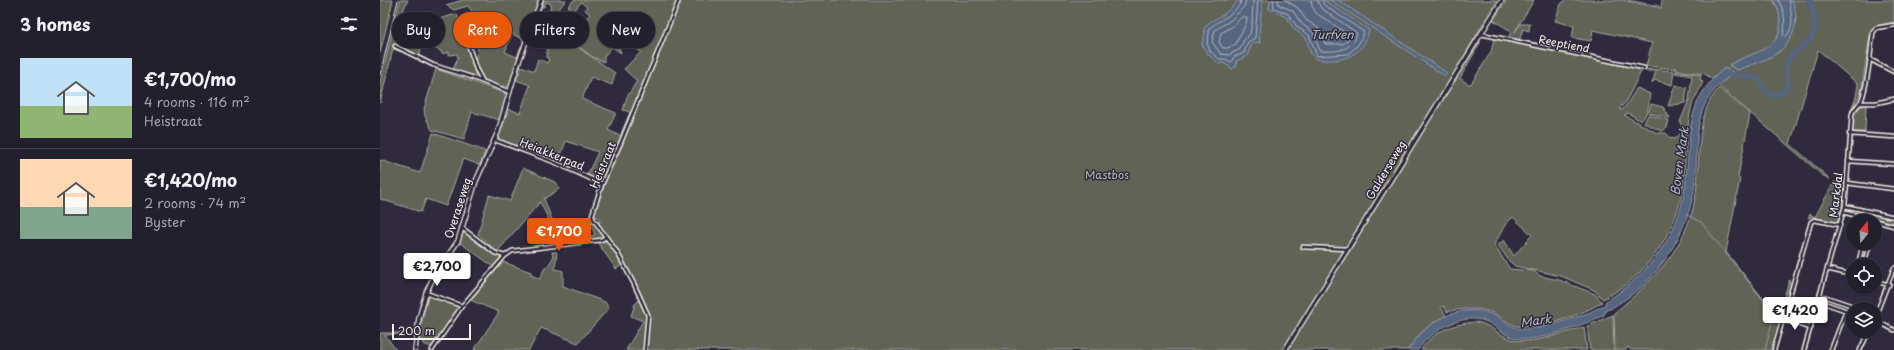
<!DOCTYPE html>
<meta charset="utf-8">
<style>
body{margin:0;font-family:"Playpen Sans",sans-serif;background:#2b2836;color:#f1f3f6;height:100vh;display:flex;flex-direction:column;font-size:15px;white-space:nowrap}
*{box-sizing:border-box;margin:0}
p{font-size:13px;color:#a3a3aa}
.icon{flex:none;width:22px;height:22px;fill:none;stroke:currentColor;stroke-width:2;stroke-linecap:round;stroke-linejoin:round}
.map{position:relative;flex:1;overflow:hidden}
.drawer{display:flex;flex-direction:column;background:#23202e;width:380px}
.drawer>*{flex:none}
.guide{position:absolute;left:12px;top:12px;width:380px;height:36px;display:flex;gap:8px}
.needle{width:26px;rotate:18deg}
.buttons{position:absolute;left:1466px;top:214px;display:grid;gap:8px}
.buttons a{display:grid;place-items:center;width:36px;height:36px;border-radius:50%;background:#23202e;box-shadow:0 1px 3px #0004,0 0 0 1px #403e4a;font-size:20px}
.scale{position:absolute;left:12px;bottom:10px;width:79px;box-sizing:border-box;padding-left:4px;border:2px solid #f4f1e8;border-top:0;font-size:11px;line-height:14px;white-space:nowrap;color:#f4f1e8;-webkit-text-stroke:3px #2f2a3d;paint-order:stroke}
.price{position:absolute;translate:-50% -34px;padding:0 9px;border-radius:4px;background:#fff;color:#222;font-size:13px;line-height:26px;filter:drop-shadow(0 1px 2px #0008)}
.price::after{content:'';position:absolute;left:50%;top:24px;width:12px;height:9px;margin-left:-6px;background:inherit;clip-path:polygon(0 0,100% 0,50% 100%)}
.price.current{background:#ea580c;color:#fff}
ul{padding:0;list-style:none}
li{display:flex;align-items:center;gap:12px;height:100px;padding:0 20px}
li+li{border-top:1px solid #403e4a}
li span{display:grid;place-items:center;flex:none;width:112px;height:80px;border-radius:0px;color:#555}
li>.icon{margin-inline-start:auto}
span .icon{width:48px;height:48px;fill:#fffc;stroke-width:1}
li b{font-size:17px}
h2{display:flex;justify-content:space-between;align-items:center;height:48px;padding:0 20px;font-size:17px}
.tag{padding:0 14px;border-radius:18px;background:#23202e;box-shadow:0 1px 3px #0004,0 0 0 1px #403e4a;font-size:14px;line-height:36px}
.tag.current{background:#ea580c;color:#fff}
main{display:flex;flex:1;min-height:0}
.map>svg:first-child{display:block}
.green{fill:#616457;stroke:#aaaaa0}
.water{fill:#566580;stroke:#959daa}
.lines{fill:none;stroke-linecap:round;stroke-linejoin:round}
.shore{stroke:#b5b9be;stroke-width:1}
.stream{stroke:#959daa;stroke-width:1}
.river{stroke:#566580;stroke-width:5}
.street-casing{stroke:#f4f1e8;stroke-width:5.5}
.secondary-casing{stroke:#f4f1e8;stroke-width:6}
.street{stroke:#2f2a3d;stroke-width:2.5}
.secondary{stroke:#2f2a3d;stroke-width:3.5}
.rail{stroke:#f4f1e8;stroke-width:1}
.labels{text-anchor:middle;stroke-width:3;stroke-linejoin:round;paint-order:stroke}
.street-label{font-size:11px;fill:#f4f1e8;stroke:#2f2a3d}
.park-label{font-size:11px;fill:#b9b9ae;stroke:#2f2a3d}
.water-label{font-size:12px;font-style:italic;fill:#b5b9be;stroke:#2f2a3d}
</style>
<main>
<section class="drawer">
<h2>3 homes<svg class="icon" aria-label="filters" viewBox="0 0 24 24"><path d="M4 7h16M4 17h16"/><circle cx="9" cy="7" r="2"/><circle cx="15" cy="17" r="2"/></svg></h2>
<ul>
<li><span style="background:linear-gradient(#bfe0f5 60%,#8fb573 0)"><svg class="icon" aria-label="home" viewBox="0 0 24 24"><path d="M3 11l9-7 9 7M6 9v11h12V9"/></svg></span><div><b>€1,700/mo</b><p>4 rooms · 116 m²</p><p>Heistraat</p></div></li>
<li><span style="background:linear-gradient(#ffd9b3 60%,#7fa58c 0)"><svg class="icon" aria-label="home" viewBox="0 0 24 24"><path d="M3 11l9-7 9 7M6 9v11h12V9"/></svg></span><div><b>€1,420/mo</b><p>2 rooms · 74 m²</p><p>Byster</p></div></li>
</ul>
</section>
<div class="map">
<svg width="1514" height="350" viewBox="0 0 1514 350">
<rect width="100%" height="100%" fill="#2f2a3d"/>
<filter id="ink" filterUnits="userSpaceOnUse"><feTurbulence type="fractalNoise" baseFrequency=".025" numOctaves="2"/><feDisplacementMap in="SourceGraphic" scale="8" xChannelSelector="R" yChannelSelector="G"/><feConvolveMatrix kernelMatrix="1 2 1 2 8 2 1 2 1" color-interpolation-filters="sRGB"/></filter>
<g filter="url(#ink)">
<path class="green" d="M0,0H13L0,53Z
M20,0H28L23,10L49,18L39,57L13,45L22,52L13,49L0,103V82Z
M83,0H160L144,43L143,42V39L132,34L125,52L137,57L141,46L143,47L129,88L124,85L123,87C111,83 94,78 95,61C95,57 98,53 98,49L93,38V31L96,30L97,32L104,29L103,26L88,6L74,10L66,5Z
M164,0H186L176,13L170,9L171,4L166,2L164,7H161Z
M194,0H1117L1072,77L1075,79L1100,41V43L1080,78L1088,84H1091L1111,52L1114,39L1262,70L1245,103L1239,109L1242,110L1247,104L1257,88L1270,94C1269,103 1268,114 1261,121L1248,113L1244,115L1277,133H1286L1291,138L1294,139C1301,136 1304,129 1300,122L1309,100L1312,76L1295,73L1296,71L1321,75L1320,80L1323,81C1320,91 1313,99 1311,109C1305,135 1306,160 1303,186C1297,233 1265,278 1223,299L1214,290L1181,276L1135,266L1129,261L1118,245L1124,240L1134,256L1152,235L1133,217L1125,225L1114,245L1130,269L1154,271L1160,276L1179,280L1215,294L1222,302C1204,314 1159,331 1137,326C1129,324 1123,318 1115,314C1101,307 1082,308 1067,312L1064,306L1061,307L1066,316C1050,322 1037,336 1028,350H246L263,321L251,316L255,304L262,298V296L218,222H220L218,217H215L216,210L225,183L206,177L218,152L186,141L178,163L117,141L129,109L140,113L150,85L136,80L141,66L154,71L158,59L167,63L169,59L167,58V46L154,41L158,30L165,33L168,29L179,38L181,36C199,48 218,61 235,73L232,85L211,77L202,99L236,113L228,130L240,136L250,112L243,110L247,97L257,81L244,69L261,52L243,39L238,45L241,53L232,47L224,56V62L211,56L173,26L194,19L200,14L207,18L210,14L205,10L207,7L201,2L194,11L188,6Z
M1127,0H1154L1134,33L1141,24H1150L1149,31L1143,29L1139,41L1128,39L1131,31L1113,20Z
M1185,0H1242L1281,8L1282,0H1393C1398,7 1399,12 1400,20C1405,50 1368,53 1349,65L1357,70L1396,54L1401,50L1416,20L1412,0H1514V22L1499,25L1491,29L1481,93L1470,112L1476,97L1478,84L1438,50L1410,144L1450,179L1442,175L1338,85L1353,73L1345,68L1332,79L1325,74L1296,70V67L1295,69L1266,66L1272,43L1213,30L1211,41L1192,38L1194,26L1175,21L1181,4Z
M77,14L96,76L73,70L78,57L77,54L69,55V52L62,54L61,51L45,44L51,21Z
M56,69L127,94L120,120L92,112L84,139L52,130L45,116L44,109Z
M1269,69L1294,71L1292,85L1275,80L1272,83L1276,71H1265Z
M1295,85L1307,88L1305,103L1288,106Z
M1339,88L1370,114L1358,177L1360,179L1346,252L1389,306L1393,316L1399,315L1409,280L1411,285L1391,350H1251L1248,347L1246,350H1235L1234,313C1272,282 1306,249 1315,199C1322,164 1313,115 1339,88Z
M1271,104L1283,107L1290,118L1268,113Z
M1486,105L1485,132H1471L1475,109Z
M1268,115L1289,120L1287,128L1282,131L1264,123Z
M53,133L105,151L100,165L83,159L66,206L46,199L41,212L0,199V160L40,173Z
M143,168L177,183L179,189L164,199L174,225L172,226L160,202L117,252L98,234L109,195L130,201Z
M1454,182L1464,183L1463,198L1457,222L1432,217L1428,218L1430,214L1435,217Z
M1469,208L1510,218L1514,219V223L1468,212Z
M208,218H212L222,235L221,238L205,241L199,222L204,225L209,236L215,235Z
M187,225L190,239L174,240L173,228Z
M83,230L117,256L124,257L114,267L79,242Z
M228,241L242,265L236,269L218,243Z
M172,252H177L175,269L183,271V286L225,302L229,308L198,343L161,328L149,350H94L119,312L90,300L123,262L151,272V275L160,279L165,267H167L173,258Z
M48,296L79,307L52,347L43,344L44,341L38,338Z
M1233,315L1234,350H1210L1207,326Z
M1095,322C1109,323 1118,335 1131,339C1150,346 1185,332 1204,327L1207,350H1041C1053,331 1073,324 1095,322Z
M0,333H23V334L5,335L16,350H0Z"/>
<path class="water" d="M859,0H882C882,14 878,29 880,43L877,42L872,44L867,56L856,61L857,66L852,69L844,63L839,64L827,53L822,44L825,34L824,29C830,19 836,20 844,14C850,10 854,4 859,0Z
M890,0H944L989,30C984,57 960,63 936,59L931,54L926,38L915,30L906,17L889,9Z
M950,0H958L1067,73L1065,76Z
M1393,0H1412C1420,18 1415,41 1397,53C1386,61 1370,65 1357,70L1349,65C1368,53 1405,50 1400,20C1399,12 1398,6 1393,0Z
M1345,68L1354,73C1302,108 1324,149 1312,200C1304,233 1285,266 1260,288C1251,296 1240,303 1230,309L1226,310L1224,315C1203,325 1165,340 1142,339C1127,339 1119,328 1107,322C1084,311 1050,331 1038,350H1028C1046,322 1078,302 1111,314C1122,318 1129,327 1141,329C1160,331 1210,314 1226,304L1225,302C1263,278 1294,243 1303,198C1314,147 1298,105 1345,68Z"/>
<g class="lines">
<path class="shore" d="M861,0C860,13 837,20 829,29V34L827,43L830,51L839,59H845L851,62L854,57L864,53L868,42L875,38L878,0
M866,0L864,7L851,20L835,30L832,42L841,54L849,55L860,49L864,40L870,34L872,24L873,0
M893,0L894,8L908,14L918,28L929,35L937,56L968,54L978,45L984,32L944,5L942,0
M898,0L899,5L912,10L922,24L933,32L940,51C956,52 973,51 977,33L941,8L937,0
M905,0L918,8L926,20L938,28L945,44H963L969,39V35L936,13L932,6L931,0
M1398,0C1405,10 1406,23 1403,35L1405,37C1416,27 1411,13 1409,0
M863,16L867,18C866,29 859,33 856,44L848,48H843L839,42L841,33L853,26Z"/>
<path class="stream" d="M1248,0L1279,6
M1307,215L1321,222L1391,310L1392,323L1385,350"/>
<path class="river" d="M1345,73C1357,77 1369,74 1379,79L1384,90L1394,96C1420,84 1402,78 1407,63C1410,54 1417,50 1424,45C1441,34 1435,15 1429,0"/>
<defs>
<path id="street" d="M1101,34L1264,68
M86,37L96,69L102,80
M15,46L53,65L88,76L130,92
M1489,59L1514,72
M1481,103H1496L1514,99
M1469,134L1514,137
M115,140L174,162L222,184
M1468,161L1514,164
M1467,183L1514,189
M1465,206L1514,217
M1463,212L1514,226
M82,228L115,253L125,256
M923,247L968,249
M1480,259L1485,260L1490,243
M1478,265L1483,243
M1447,269L1473,275
M1495,281L1509,285
M46,293L82,306
M1440,295L1482,309
M1438,301L1473,313
M1495,317L1514,268
M1403,320L1431,328
M1495,320L1514,330
M52,350L82,306L125,256L132,251L221,240L226,237
M265,350L268,315L254,284L237,252L213,219L212,215L222,184L241,142L299,0
M1394,350L1431,222L1434,220L1460,225
M1424,350L1465,206L1472,114C1474,107 1480,105 1482,99C1489,78 1490,55 1493,33L1496,28L1514,25
M1451,350L1466,311
M1480,350L1489,331"/>
<path id="secondary" d="M35,350L39,318L46,293L53,278L78,241L96,181L118,132L137,67L161,0
M905,350L1122,0"/>
</defs>
<use href="#street" class="street-casing"/>
<use href="#secondary" class="secondary-casing"/>
<use href="#street" class="street"/>
<use href="#secondary" class="secondary"/>
<path class="rail" d="M0,75L18,0"/>
</g>
</g>
<g class="labels">
<g class="street-label">
<text transform="translate(1184 44) rotate(11)" y="4">Reeptiend</text>
<text transform="translate(172 154) rotate(22)" y="4">Heiakkerpad</text>
<text transform="translate(223 165) rotate(-67)" y="4">Heistraat</text>
<text transform="translate(1006 170) rotate(-59)" y="4">Galderseweg</text>
<text transform="translate(1456 195) rotate(-83)" y="4">Markdal</text>
<text transform="translate(78 208) rotate(-72)" y="4">Overaseweg</text>
</g>
<g class="park-label">
<text x="727" y="179">Mastbos</text>
</g>
<g class="water-label">
<text x="952" y="39">Turfven</text>
<text transform="translate(1300 161) rotate(-82)" y="4">Boven Mark</text>
<text transform="translate(1156 321) rotate(-8)" y="4">Mark</text>
</g>
</g>
</svg>
<div class="buttons">
<a><svg class="needle" viewBox="-14 -14 28 28"><path d="M0-13l5 13h-10z" fill="#e53935"/><path d="M0 13l5-13h-10z" fill="#a3a3aa"/></svg></a>
<a><svg class="icon" aria-label="locate" viewBox="0 0 24 24"><circle cx="12" cy="12" r="6"/><path d="M12 2v4M12 18v4M2 12h4M18 12h4"/></svg></a>
<a><svg class="icon" aria-label="layers" viewBox="0 0 24 24"><path d="M12 4l9 5-9 5-9-5zM3 14l9 5 9-5"/></svg></a>
</div>
<div class="scale">200 m</div>
<b class="price current" style="left:179px;top:252px">€1,700</b>
<b class="price" style="left:57px;top:287px">€2,700</b>
<b class="price" style="left:1415px;top:331px">€1,420</b>
<div class="guide">
<a class="tag">Buy</a>
<a class="tag current">Rent</a>
<a class="tag">Filters</a>
<a class="tag">New</a>
</div>
</div>
</main>
